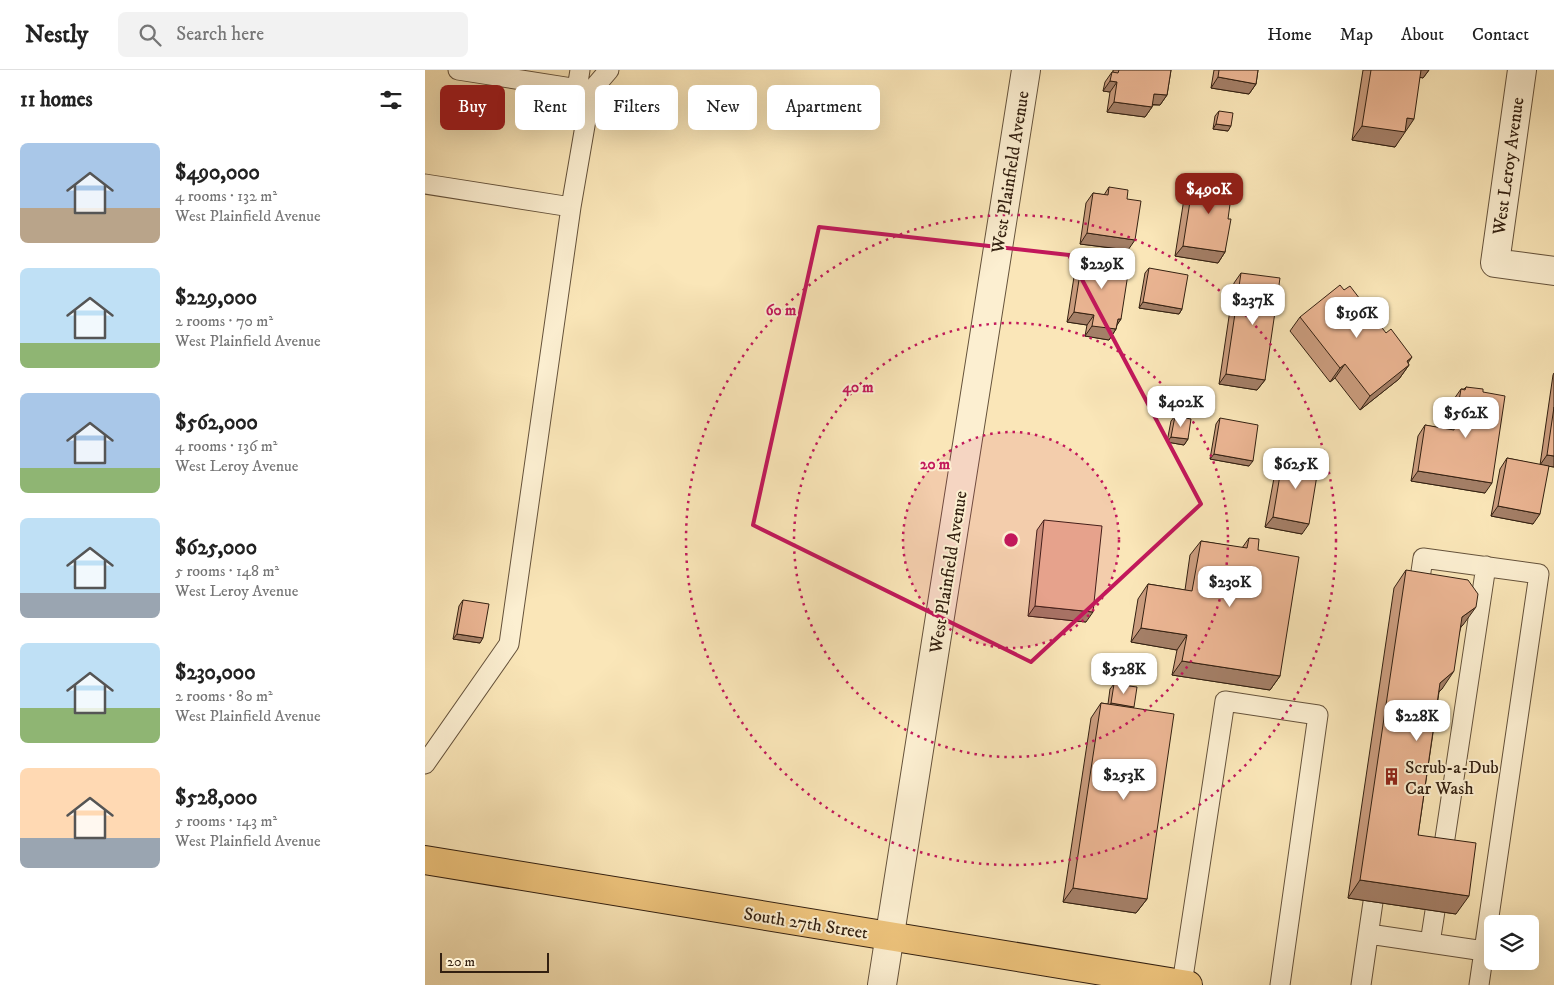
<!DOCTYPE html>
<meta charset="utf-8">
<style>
body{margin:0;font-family:"IM FELL DW Pica",serif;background:#f2f2f2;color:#222;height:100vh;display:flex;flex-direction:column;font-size:19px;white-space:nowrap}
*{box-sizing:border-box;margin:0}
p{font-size:16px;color:#767676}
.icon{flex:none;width:28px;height:28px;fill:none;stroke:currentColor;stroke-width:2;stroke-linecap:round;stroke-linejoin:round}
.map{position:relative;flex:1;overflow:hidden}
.side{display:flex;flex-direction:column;background:#fff;width:425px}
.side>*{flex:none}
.top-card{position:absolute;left:15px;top:15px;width:475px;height:45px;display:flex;gap:10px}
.buttons{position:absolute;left:1059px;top:845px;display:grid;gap:10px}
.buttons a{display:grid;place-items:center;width:55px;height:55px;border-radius:8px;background:#fff;box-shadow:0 5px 20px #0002;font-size:25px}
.scale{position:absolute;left:15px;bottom:12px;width:109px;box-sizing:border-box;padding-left:5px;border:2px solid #332011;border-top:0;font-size:14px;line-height:18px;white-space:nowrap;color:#332011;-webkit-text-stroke:4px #fcefd1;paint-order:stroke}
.price{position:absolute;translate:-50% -42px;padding:0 11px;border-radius:10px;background:#fff;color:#222;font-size:16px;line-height:32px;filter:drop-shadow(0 1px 2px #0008)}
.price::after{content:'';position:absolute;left:50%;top:30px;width:15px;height:11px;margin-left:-8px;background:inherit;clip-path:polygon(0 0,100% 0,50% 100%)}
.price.active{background:#8f2418;color:#fff}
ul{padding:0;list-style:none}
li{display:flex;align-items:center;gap:15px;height:125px;padding:0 20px}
li span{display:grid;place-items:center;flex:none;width:140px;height:100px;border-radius:8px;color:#555}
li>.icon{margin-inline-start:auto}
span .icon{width:60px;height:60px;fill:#fffc;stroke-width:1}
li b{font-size:21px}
h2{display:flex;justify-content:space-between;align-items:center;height:60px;padding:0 20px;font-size:21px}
.tag{padding:0 18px;border-radius:8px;background:#fff;box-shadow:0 5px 20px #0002;font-size:18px;line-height:45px}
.tag.active{background:#8f2418;color:#fff}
header{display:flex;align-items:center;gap:30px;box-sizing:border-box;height:70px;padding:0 25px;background:#fff;border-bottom:1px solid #e0e0e0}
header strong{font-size:24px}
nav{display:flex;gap:28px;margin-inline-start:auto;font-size:18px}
.search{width:350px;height:45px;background:#f2f2f2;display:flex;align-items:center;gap:12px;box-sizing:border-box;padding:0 18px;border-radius:8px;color:#767676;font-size:19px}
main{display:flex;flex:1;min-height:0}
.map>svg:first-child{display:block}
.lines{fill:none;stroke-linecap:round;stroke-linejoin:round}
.service-casing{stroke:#65523b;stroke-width:21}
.minor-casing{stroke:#65523b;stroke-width:30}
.primary-casing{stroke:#332011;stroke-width:30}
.service{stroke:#fcefd1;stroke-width:19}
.minor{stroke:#fcefd1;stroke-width:28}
.primary{stroke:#edc37c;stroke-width:28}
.wall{fill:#ca9c7e;stroke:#332011}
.shaded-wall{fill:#a47f67;stroke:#332011}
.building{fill:#ebb593;stroke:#332011}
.marked{fill:none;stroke:#c2185b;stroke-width:4;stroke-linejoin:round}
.ring{fill:none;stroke:#c2185b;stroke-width:2.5;stroke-dasharray:2.5 5}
.labels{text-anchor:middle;stroke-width:4;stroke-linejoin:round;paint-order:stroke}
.street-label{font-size:18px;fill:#332011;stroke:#fcefd1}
.poi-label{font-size:18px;fill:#332011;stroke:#fcefd1;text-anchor:start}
.centre{fill:#c2185b;stroke:#fcefd1;stroke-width:2.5}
.ring-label{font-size:15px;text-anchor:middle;font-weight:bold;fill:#c2185b;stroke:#fcefd1;stroke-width:4;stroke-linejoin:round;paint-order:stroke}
</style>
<header>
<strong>Nestly</strong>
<div class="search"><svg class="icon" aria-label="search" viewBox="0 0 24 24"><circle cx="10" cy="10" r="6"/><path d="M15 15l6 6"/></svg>Search here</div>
<nav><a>Home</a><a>Map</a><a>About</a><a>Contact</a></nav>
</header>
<main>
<section class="side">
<h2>11 homes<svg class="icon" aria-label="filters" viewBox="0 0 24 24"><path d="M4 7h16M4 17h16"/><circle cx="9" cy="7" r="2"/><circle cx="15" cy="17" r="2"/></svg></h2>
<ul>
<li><span style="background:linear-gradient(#a9c7e8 65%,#b9a48a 0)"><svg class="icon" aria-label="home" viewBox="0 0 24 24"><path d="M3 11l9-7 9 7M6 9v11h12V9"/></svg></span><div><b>$490,000</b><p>4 rooms · 132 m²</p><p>West Plainfield Avenue</p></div></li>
<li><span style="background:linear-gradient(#bfe0f5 75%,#8fb573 0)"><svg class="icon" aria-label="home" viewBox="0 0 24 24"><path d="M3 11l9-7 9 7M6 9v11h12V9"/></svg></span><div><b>$229,000</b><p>2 rooms · 70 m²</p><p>West Plainfield Avenue</p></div></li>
<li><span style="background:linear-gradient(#a9c7e8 75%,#8fb573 0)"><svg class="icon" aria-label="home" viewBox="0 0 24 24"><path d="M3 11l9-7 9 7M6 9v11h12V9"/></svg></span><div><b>$562,000</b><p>4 rooms · 136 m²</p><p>West Leroy Avenue</p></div></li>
<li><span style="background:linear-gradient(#bfe0f5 75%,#9aa5b1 0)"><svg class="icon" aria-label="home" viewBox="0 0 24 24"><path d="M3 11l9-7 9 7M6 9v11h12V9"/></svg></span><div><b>$625,000</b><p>5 rooms · 148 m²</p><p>West Leroy Avenue</p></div></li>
<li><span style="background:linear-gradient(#bfe0f5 65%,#8fb573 0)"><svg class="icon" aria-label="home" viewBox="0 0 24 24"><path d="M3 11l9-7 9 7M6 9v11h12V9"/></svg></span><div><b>$230,000</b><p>2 rooms · 80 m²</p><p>West Plainfield Avenue</p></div></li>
<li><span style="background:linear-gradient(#ffd9b3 70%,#9aa5b1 0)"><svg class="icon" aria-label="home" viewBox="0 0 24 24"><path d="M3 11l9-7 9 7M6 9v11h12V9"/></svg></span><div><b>$528,000</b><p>5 rooms · 143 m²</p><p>West Plainfield Avenue</p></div></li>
</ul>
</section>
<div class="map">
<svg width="1129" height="915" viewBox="0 0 1129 915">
<rect width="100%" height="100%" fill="#fae6b8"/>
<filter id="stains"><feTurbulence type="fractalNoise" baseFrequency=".004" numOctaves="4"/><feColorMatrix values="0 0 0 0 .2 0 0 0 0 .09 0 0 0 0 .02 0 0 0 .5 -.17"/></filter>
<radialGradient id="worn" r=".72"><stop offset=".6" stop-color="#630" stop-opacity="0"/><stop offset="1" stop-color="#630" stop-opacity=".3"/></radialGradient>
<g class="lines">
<defs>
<path id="service" d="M33,0L166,21L146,137
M152,19L155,0
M166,21L184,0
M0,114L146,137L84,574L0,694
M993,522L998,488L1114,504L1054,915
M1017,788L1061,496
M944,864L1059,881
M1005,873L1010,841
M757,914L800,631L893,645L855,915
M936,915L948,832"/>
<path id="minor" d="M1097,0L1070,193L1129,201
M457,915L601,0"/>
<path id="primary" d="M0,790L763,915"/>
</defs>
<use href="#service" class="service-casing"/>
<use href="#minor" class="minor-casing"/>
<use href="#primary" class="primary-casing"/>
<use href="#service" class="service"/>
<use href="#minor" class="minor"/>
<use href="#primary" class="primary"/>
</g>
<path class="wall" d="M688,0H746L742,25L735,35H728L727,37L720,47L682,42L685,22L678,21L680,12L687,2H688Z
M789,0H833L831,14L824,24L786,18Z
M938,0H1004L998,8L995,7L980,60L970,77L927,70Z
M794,41L803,61L788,59L790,46Z
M769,106L803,149L800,182L793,193L750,186L761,116Z
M684,117L702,129L703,180L655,174L661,133L668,123L679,125Z
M658,184L696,249L692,255L691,259L684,270L660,266L662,255L642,252L651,194Z
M724,198L757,239L754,244L714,238L720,203Z
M816,203L840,310L832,320L794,314L809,213Z
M875,247L983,293L984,295L974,309L935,340L910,308L905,312L865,261Z
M1129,303V397L1123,396L1108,454L1066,446L1075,399L1082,388L1115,395L1128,305Z
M1041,317L1058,322L1060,423L986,411L993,366L1000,355L1024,360L1029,329L1036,319H1039Z
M750,346L763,369L759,375L742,372L746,351Z
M795,348L824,396L785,389L791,354Z
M858,387L877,464L840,457L851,397Z
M619,450L661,552L603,546L612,460Z
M824,468L833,480L855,606L845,620L747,605L752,580L706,572L713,529L723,514L760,520L765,485L776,471L817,478Z
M981,500L1038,555L1036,557L1017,619L1014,622L993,765L1031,844L923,828L969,518Z
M38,530L55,573L28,569L34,536Z
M689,614L709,637L708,638L722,829L711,843L638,832L666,648L676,633L683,634L685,619Z"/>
<path class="shaded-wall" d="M992,0H1004L998,8L988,6Z
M793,7L831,14L824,24L786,18Z
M685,11L692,12L685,22L678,21Z
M729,24L742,25L735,35L722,34Z
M689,32L727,37L720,47L682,42Z
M982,48L989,49L970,77L927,70L937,56Z
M791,54L806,56L803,61L788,59Z
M662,163L710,170L703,180L655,174Z
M758,176L800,182L793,193L750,186Z
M718,232L757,239L754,244L714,238Z
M649,242L669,245L662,255L642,252Z
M693,249H696L689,259H691L684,270L660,266L667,256Z
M987,287L979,299L984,295L974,309L935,340L945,326Z
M920,294L910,308L905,312L915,298Z
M801,304L840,310L832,320L794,314Z
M746,367L763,369L759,375L742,372Z
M789,384L828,391L824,396L785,389Z
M1122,385L1129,386V397L1115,395Z
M993,401L1067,413L1060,423L986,411Z
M1073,436L1115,444L1108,454L1066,446Z
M848,447L884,454L877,464L840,457Z
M610,536L668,542L661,552L603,546Z
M1051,537L1038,555L1024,565L1037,547Z
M716,558L762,565L752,580L706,572Z
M32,564L58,568L55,573L28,569Z
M757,591L855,606L845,620L747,605Z
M1029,601L1017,619L1002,631L1015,613Z
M686,633L709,637L706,642L683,638Z
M935,810L1044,826L1031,844L923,828Z
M648,818L722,829L711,843L638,832Z"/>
<path class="building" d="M694,0H746L742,25L729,24L727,37L689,32L692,12L685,11L687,2L693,3Z
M794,0H833L831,14L793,7Z
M946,0H996L989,49L982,48L980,62L937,56Z
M794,41L808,43L806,56L791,54Z
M769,106L808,112L803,149H806L800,182L758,176Z
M684,117L703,120L702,129L716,131L710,170L662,163L668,123L683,125Z
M658,184L705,191L696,249H693L691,259L667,256L669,245L649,242Z
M724,198L763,205L757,239L718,232Z
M816,203L855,208L840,310L801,304Z
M915,215L919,220L925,216L961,263L966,259L987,287L982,291L984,295L945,326L920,294L915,298L875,247Z
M1041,317L1058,319V322L1080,326L1067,413L993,401L1000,355L1029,360L1036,319L1040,320Z
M1129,337V386L1122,385Z
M750,346L766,349L763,369L746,367Z
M795,348L833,355L828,391L789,384Z
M858,387L894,393L884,454L848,447Z
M1082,388L1124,396L1115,444L1073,436Z
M619,450L677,456L668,542L610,536Z
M824,468L834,469L833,480L874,487L855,606L757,591L762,565L716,558L723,514L767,521L776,471L822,478Z
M981,500L1043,510L1053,524L1051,537L1037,547L1029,601L1015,613L993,765L1051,773L1044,826L935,810Z
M38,530L64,534L58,568L32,564Z
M689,614L712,617L709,637L686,633Z
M676,633L749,644L722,829L648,818Z"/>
<path class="marked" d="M394,157L644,185L776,434L606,592L328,455Z"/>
<circle cx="586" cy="470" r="108" fill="#c2185b" fill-opacity=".12"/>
<g class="ring">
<circle cx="586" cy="470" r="108"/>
<circle cx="586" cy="470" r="217"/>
<circle cx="586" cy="470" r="325"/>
</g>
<defs>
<symbol id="building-bare" viewBox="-9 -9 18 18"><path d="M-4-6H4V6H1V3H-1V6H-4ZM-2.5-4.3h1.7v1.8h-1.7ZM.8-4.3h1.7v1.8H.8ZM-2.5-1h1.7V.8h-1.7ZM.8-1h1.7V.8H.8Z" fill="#8f2418" stroke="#fcefd1" stroke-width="2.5" paint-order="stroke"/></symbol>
</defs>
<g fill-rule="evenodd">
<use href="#building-bare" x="954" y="694" width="25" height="25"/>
</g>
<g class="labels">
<g class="street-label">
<text transform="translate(1083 96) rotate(-82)" y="6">West Leroy Avenue</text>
<text transform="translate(585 102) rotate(-81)" y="6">West Plainfield Avenue</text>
<text transform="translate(523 502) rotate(-81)" y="6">West Plainfield Avenue</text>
<text transform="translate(381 853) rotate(9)" y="6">South 27th Street</text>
</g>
<g class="poi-label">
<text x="980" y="703">Scrub-a-Dub<tspan x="980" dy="21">Car Wash</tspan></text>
</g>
</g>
<circle cx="586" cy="470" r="8" class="centre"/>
<g class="ring-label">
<text x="356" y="245">60 m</text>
<text x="433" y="322">40 m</text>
<text x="510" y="399">20 m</text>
</g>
<rect width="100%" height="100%" filter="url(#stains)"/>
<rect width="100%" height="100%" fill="url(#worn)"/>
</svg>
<div class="buttons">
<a><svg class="icon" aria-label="layers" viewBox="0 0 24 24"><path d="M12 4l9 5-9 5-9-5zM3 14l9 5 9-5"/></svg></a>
</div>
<div class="scale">20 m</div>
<b class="price active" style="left:784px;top:145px">$490K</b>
<b class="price" style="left:677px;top:220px">$229K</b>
<b class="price" style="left:828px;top:256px">$237K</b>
<b class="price" style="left:932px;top:269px">$196K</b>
<b class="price" style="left:756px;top:358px">$402K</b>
<b class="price" style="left:1041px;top:369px">$562K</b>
<b class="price" style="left:871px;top:420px">$625K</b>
<b class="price" style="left:805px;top:538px">$230K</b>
<b class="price" style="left:699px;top:625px">$528K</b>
<b class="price" style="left:992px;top:672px">$228K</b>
<b class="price" style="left:699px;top:731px">$253K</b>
<div class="top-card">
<a class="tag active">Buy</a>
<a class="tag">Rent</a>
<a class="tag">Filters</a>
<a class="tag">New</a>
<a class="tag">Apartment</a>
</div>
</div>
</main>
